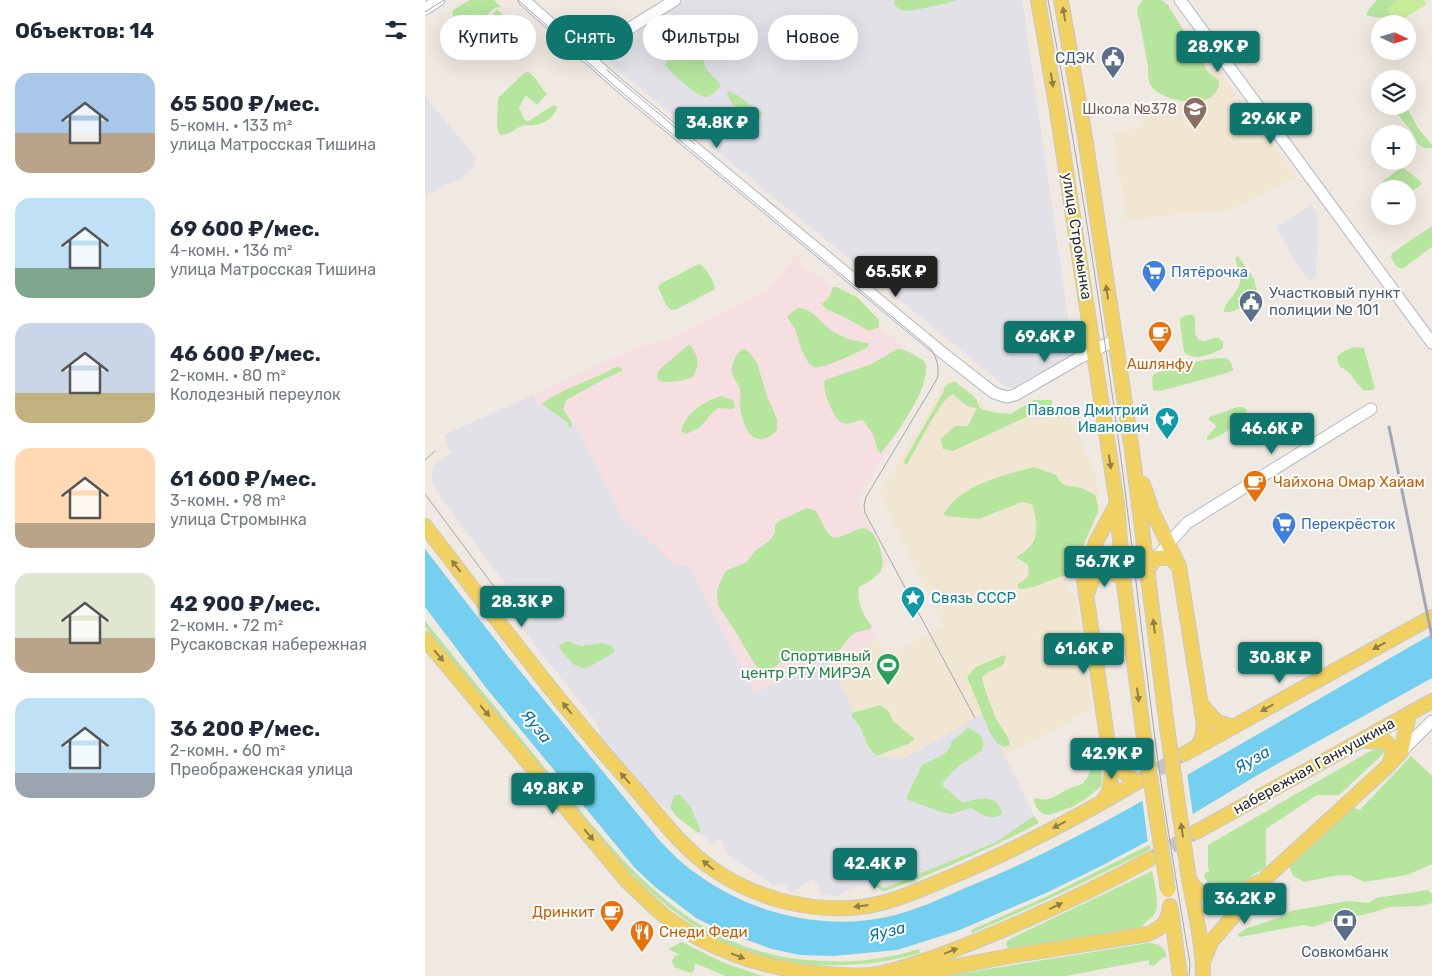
<!DOCTYPE html>
<html lang="ru">
<meta charset="utf-8">
<style>
body{margin:0;font-family:Rubik,sans-serif;background:#f2f2f3;color:#1f2937;height:100vh;display:flex;flex-direction:column;font-size:19px;white-space:nowrap}
*{box-sizing:border-box;margin:0}
p{font-size:16px;color:#747a83}
.icon{flex:none;width:28px;height:28px;fill:none;stroke:currentColor;stroke-width:2;stroke-linecap:round;stroke-linejoin:round}
.map{position:relative;flex:1;overflow:hidden}
.drawer{display:flex;flex-direction:column;background:#fff;width:425px}
.drawer>*{flex:none}
.hud{position:absolute;left:15px;top:15px;width:475px;height:45px;display:flex;gap:10px}
.needle{width:32px;rotate:94deg}
.tools{position:absolute;left:946px;top:15px;display:grid;gap:10px}
.tools a{display:grid;place-items:center;width:45px;height:45px;border-radius:50%;background:#fff;box-shadow:0 5px 20px #0002;font-size:25px}
.price{position:absolute;translate:-50% -42px;padding:0 11px;border-radius:5px;background:#0f766e;color:#fff;font-size:16px;line-height:32px;filter:drop-shadow(0 1px 2px #0008)}
.price::after{content:'';position:absolute;left:50%;top:30px;width:15px;height:11px;margin-left:-8px;background:inherit;clip-path:polygon(0 0,100% 0,50% 100%)}
.price.on{background:#222;color:#fff}
ul{padding:0;list-style:none}
li{display:flex;align-items:center;gap:15px;height:125px;padding:0 15px}
li span{display:grid;place-items:center;flex:none;width:140px;height:100px;border-radius:15px;color:#555}
li>.icon{margin-inline-start:auto}
span .icon{width:60px;height:60px;fill:#fffc;stroke-width:1}
li b{font-size:21px}
h2{display:flex;justify-content:space-between;align-items:center;height:60px;padding:0 15px;font-size:21px}
.chip{padding:0 18px;border-radius:22px;background:#fff;box-shadow:0 5px 20px #0002;font-size:18px;line-height:45px}
.chip.on{background:#0f766e;color:#fff}
main{display:flex;flex:1;min-height:0}
.map>svg:first-child{display:block}
.industrial{fill:#e3e1e8}
.education{fill:#f0e6d1}
.medical{fill:#f5dfe0}
.green{fill:#b6e59e}
.pitch{fill:#c9ec9a}
.water{fill:#75cff0}
.pier{fill:#efe9e1}
.lines{fill:none;stroke-linecap:round;stroke-linejoin:round}
.major-tunnel{stroke:#c8c4bd;stroke-width:14;stroke-dasharray:14 7;stroke-linecap:butt}
.minor-casing{stroke:#b4b7c1;stroke-width:13}
.major-casing{stroke:#c9c9c9;stroke-width:16}
.minor{stroke:#fff;stroke-width:11}
.major{stroke:#f2d163;stroke-width:14}
.tram{stroke:#a3a6b8;stroke-width:1}
.rail{stroke:#a3a6b8;stroke-width:3}
.major-bridge-casing{stroke:#c9c9c9;stroke-width:16;stroke-linecap:butt}
.major-bridge{stroke:#f2d163;stroke-width:14}
.oneway{fill:#908048}
.labels{text-anchor:middle;stroke-width:4;stroke-linejoin:round;paint-order:stroke}
.service-label{font-size:15px;fill:#4e5e75;stroke:#fff;text-anchor:end}
.education-label{font-size:15px;fill:#785e54;stroke:#fff;text-anchor:end}
.street-label{font-size:15px;fill:#2e2e2e;stroke:#fff}
.shop-label{font-size:15px;fill:#366cbe;stroke:#fff;text-anchor:start}
.food-label{font-size:15px;fill:#c56008;stroke:#fff;text-anchor:start}
.culture-label{font-size:15px;fill:#0d838f;stroke:#fff;text-anchor:end}
.leisure-label{font-size:15px;fill:#27864d;stroke:#fff;text-anchor:end}
.water-label{font-size:16px;font-style:italic;fill:#0d6fa3;stroke:#fff}
</style>
<main>
<section class="drawer">
<h2>Объектов: 14<svg class="icon" aria-label="filters" viewBox="0 0 24 24"><path d="M4 7h16M4 17h16"/><circle cx="9" cy="7" r="2"/><circle cx="15" cy="17" r="2"/></svg></h2>
<ul>
<li><span style="background:linear-gradient(#a9c7e8 60%,#b9a48a 0)"><svg class="icon" aria-label="home" viewBox="0 0 24 24"><path d="M3 11l9-7 9 7M6 9v11h12V9"/></svg></span><div><b>65 500 ₽/мес.</b><p>5-комн. · 133 m²</p><p>улица Матросская Тишина</p></div></li>
<li><span style="background:linear-gradient(#bfe0f5 70%,#7fa58c 0)"><svg class="icon" aria-label="home" viewBox="0 0 24 24"><path d="M3 11l9-7 9 7M6 9v11h12V9"/></svg></span><div><b>69 600 ₽/мес.</b><p>4-комн. · 136 m²</p><p>улица Матросская Тишина</p></div></li>
<li><span style="background:linear-gradient(#c9d6e8 70%,#c2b280 0)"><svg class="icon" aria-label="home" viewBox="0 0 24 24"><path d="M3 11l9-7 9 7M6 9v11h12V9"/></svg></span><div><b>46 600 ₽/мес.</b><p>2-комн. · 80 m²</p><p>Колодезный переулок</p></div></li>
<li><span style="background:linear-gradient(#ffd9b3 75%,#b9a48a 0)"><svg class="icon" aria-label="home" viewBox="0 0 24 24"><path d="M3 11l9-7 9 7M6 9v11h12V9"/></svg></span><div><b>61 600 ₽/мес.</b><p>3-комн. · 98 m²</p><p>улица Стромынка</p></div></li>
<li><span style="background:linear-gradient(#dfe7d0 65%,#b9a48a 0)"><svg class="icon" aria-label="home" viewBox="0 0 24 24"><path d="M3 11l9-7 9 7M6 9v11h12V9"/></svg></span><div><b>42 900 ₽/мес.</b><p>2-комн. · 72 m²</p><p>Русаковская набережная</p></div></li>
<li><span style="background:linear-gradient(#bfe0f5 75%,#9aa5b1 0)"><svg class="icon" aria-label="home" viewBox="0 0 24 24"><path d="M3 11l9-7 9 7M6 9v11h12V9"/></svg></span><div><b>36 200 ₽/мес.</b><p>2-комн. · 60 m²</p><p>Преображенская улица</p></div></li>
</ul>
</section>
<div class="map">
<svg width="1007" height="976" viewBox="0 0 1007 976">
<rect width="100%" height="100%" fill="#efe9e1"/>
<path class="industrial" d="M261,0H597L648,350L647,355L594,387L587,388L580,386L178,58L177,55L179,51Z
M0,96L51,158L49,167L38,176V178L0,195Z
M886,205L893,216L891,277L883,282L850,227Z
M108,395L112,402L127,406L151,426L197,515L264,565L330,693L394,660L404,662L453,757L480,758L559,713L609,816L571,842L460,888L447,883L439,887L435,885L412,896L397,895L389,879L365,893L361,886L353,883L347,887L342,880L304,857L296,839L287,843L231,800L179,742L171,722L98,630L111,618L108,613L103,611L92,600L11,491L7,481V473L9,465L26,453L19,435Z"/>
<path class="education" d="M772,41L871,177L808,209L698,220L700,215L695,176H693L692,173L688,132L717,128L719,103L774,97L748,58Z
M527,379L568,411L604,415L606,420L638,404L669,469L676,510L649,564L647,574L641,580L652,602L666,709L580,757L559,713L480,758L452,757L404,662L451,639L461,657L519,626L455,495L463,479L522,380Z"/>
<path class="medical" d="M372,254L378,265L503,366L495,395L432,501L464,564L425,585L451,639L404,662L394,660L330,693L264,565L251,566L197,515L151,426L127,406L112,402L108,395L215,346L235,343L341,291Z"/>
<path class="green" d="M45,0H69L76,7C67,7 64,13 59,20L62,27L72,36L70,39C59,36 55,28 50,19C41,18 25,27 28,10Z
M470,0H532C524,3 486,12 479,11C475,10 472,7 469,4Z
M718,0H736L743,5L776,59L782,71L794,81C795,113 736,102 726,86C723,80 723,74 723,67C721,52 717,37 715,22C711,13 711,7 718,0Z
M952,0H980C967,17 963,21 941,15L944,9Z
M72,9L85,22L75,34L61,21Z
M276,41L279,43L282,49C273,71 287,71 296,86L291,91L283,97C280,97 277,96 275,95C269,93 243,70 240,65L243,59Z
M103,72C112,77 114,87 122,94L112,105L101,95L94,107L98,117L102,122L129,105L132,107C130,117 118,125 108,125C104,126 104,124 100,125C90,127 84,137 74,134L72,124L73,98L99,73Z
M303,91C317,95 324,107 337,112L334,119L327,120L306,102L302,94Z
M969,106H981L993,128L1007,145V148H999L993,144L987,132L970,111Z
M977,167C981,170 996,180 997,184L983,194L982,189H957L956,186L958,181Z
M1007,226V247L977,269L971,266L966,257L967,253Z
M813,256L829,279L832,292C826,302 810,314 799,312C800,298 817,292 815,277C815,270 811,264 810,258Z
M274,264C281,267 289,281 290,289L252,309L246,310L241,305L233,287L235,284Z
M408,287H412L433,298L454,320V327L444,331L423,319L401,309L397,304L404,297Z
M373,308C388,308 396,324 409,332C418,338 433,342 444,343L443,347C436,351 394,371 389,367C377,360 375,341 370,329C368,325 364,321 362,316Z
M761,315H768L770,318V334L774,340L780,341L793,337L798,342V348C788,354 769,362 759,352L755,322V319Z
M263,345L266,346C274,358 275,364 268,377C259,380 242,385 233,380L232,374L235,369Z
M929,347L939,348L950,389L939,391C931,383 926,371 915,367L912,357L917,352Z
M318,349L324,352L332,363L342,396L352,419V430C329,453 318,428 315,406C315,401 316,395 315,390C314,383 306,377 307,369C307,362 312,352 318,349Z
M472,349C480,349 492,356 499,361C510,383 470,436 456,453L453,451L448,434L438,420C432,419 425,426 418,423C409,420 396,389 400,380L447,364Z
M799,358C806,359 807,364 808,370L802,373L735,391L728,390L727,377L729,374C751,366 775,359 799,358Z
M191,367L197,368V371L179,379L141,400L138,409L147,423V426L144,428L142,422L117,404C139,387 167,381 191,367Z
M531,382C539,391 552,394 554,407L558,410L573,413L585,414L609,400H627V405L528,451L518,449L516,439L530,426H543L552,408C542,408 535,400 528,394C515,399 491,450 482,464H480L479,461L518,393L520,386L525,383Z
M296,396L308,400L310,406L308,409L294,408L288,412L274,428L261,434L256,431C263,410 276,404 296,396Z
M812,407H819L822,410C818,424 795,436 782,441V437L791,427L790,424L784,420V417Z
M609,467L631,475C636,485 640,486 651,487C656,487 665,492 670,495L673,505V512L645,575C628,576 606,592 593,588V584C603,579 605,576 603,565L591,557C615,545 614,528 607,504L597,502L554,519L520,516L519,513C523,508 527,502 532,498C554,481 583,474 609,467Z
M382,508L391,511L402,532L407,537C420,540 429,526 441,529C453,532 461,562 456,571C451,578 441,583 434,587C431,600 438,616 447,626L445,629C440,630 434,631 430,633C421,638 417,651 408,655C403,657 384,651 373,652C359,655 352,671 336,671L329,663L312,634L293,605L292,592L295,582L301,571L322,562L330,551L344,541L350,533V526L354,521Z
M0,621C43,674 86,726 129,779C204,869 269,956 397,961C430,963 463,959 494,949L495,953C463,963 429,966 395,965C268,960 201,871 127,782C85,731 42,679 0,627Z
M143,641L155,646L178,643L187,646L190,652L164,667L157,668L148,664L135,649L134,645Z
M579,655L581,658L578,665L562,673L557,677C558,687 566,706 570,716C574,726 584,735 585,745L579,747L573,744L565,733L542,677L551,667Z
M456,705L464,712L468,721L490,739L483,744L451,756L443,746L435,727L427,716V713Z
M543,728C553,732 562,739 557,750L530,769L518,782V786L538,803C552,798 573,793 577,814C566,822 556,814 546,808L526,814L516,812L483,800L481,798L497,765L518,755L523,750L527,741Z
M954,746L959,750L958,754L914,795H892L841,829V868L827,875L824,881C810,885 787,894 779,876L781,872L785,871L783,868V845Z
M986,756L1007,776V864L982,875L939,882L925,875L908,876L879,882L868,876L864,866L870,856L926,807L935,810Z
M672,761L674,762L677,776L676,786L662,798L647,807L624,815C615,815 611,808 609,800L611,798C625,803 633,794 645,788C650,786 655,786 659,782C665,776 665,766 672,761Z
M250,795H255L265,806L276,831L273,833L251,816L245,807Z
M609,816L614,823C564,849 513,872 460,891H457L447,883L460,888L571,842Z
M724,845L726,849C667,879 608,907 547,933L546,930L623,896Z
M727,871C729,881 735,905 730,913C726,920 720,920 717,928L590,949L583,948L581,946L582,941L591,936Z
M1003,890L1007,894V903L996,906L965,907L946,913L902,922L888,927L878,925L814,937L813,934L822,928L856,917L866,911L923,901L944,903L951,898Z
M257,942L299,963L338,976H300L270,963L269,971L265,973L249,967L247,961L250,956L255,955L243,949Z
M723,943C734,943 739,947 742,957L737,958L729,966L724,965V960L641,976H521Z"/>
<path class="pitch" d="M975,0H999L1002,4L972,23L962,8Z"/>
<path class="water" d="M0,549L86,660L235,841C247,853 258,865 272,874C325,913 397,931 462,917C489,911 515,899 540,888C596,866 650,838 703,809L1007,634V678L836,773L721,842L676,866L621,893L532,931L472,950L409,956L375,955L347,949L297,931L271,918L229,886L210,868L62,689L0,607Z"/>
<path class="pier" d="M762,772L768,816L723,843L717,798Z"/>
<g class="lines">
<path class="major-tunnel" d="M715,780L756,756
M728,857L768,834"/>
<defs>
<path id="minor" d="M99,0L195,86L514,350L569,393L582,397L590,395L654,358L690,340
M755,0L1007,343
M0,9L14,0
M160,56L250,0
M731,558L762,523L946,409
M976,752L1007,721"/>
<path id="major" d="M613,0L631,105L692,504L698,577L719,738
M636,0L659,131L707,450L742,727
M718,484L727,511L754,566L779,725L777,739L771,748
M0,526C68,614 134,704 209,787C233,815 257,848 288,869C329,898 386,913 436,907C467,903 494,890 523,878C589,851 653,817 714,781
M723,574V568L731,558H745L754,566
M663,591C670,569 678,569 698,577
M0,639L202,881C215,893 227,906 241,917C284,950 338,968 391,973C409,975 429,976 447,975C481,969 513,956 544,944C606,919 667,891 725,859
M776,704L792,722L809,727
M939,741H960C969,748 968,755 964,765
M687,754C694,766 700,776 712,782
M759,754L1007,617
M677,802L684,792L687,771L659,580L671,542L691,505
M771,832L1007,701
M764,879C770,911 778,943 778,976
M765,881C781,908 813,895 834,882
M746,910L755,976
M778,963L786,942L843,876L963,766L976,752L984,714
M482,973L501,972L590,955L723,934C737,928 744,921 745,906"/>
</defs>
<use href="#minor" class="minor-casing"/>
<use href="#major" class="major-casing"/>
<use href="#minor" class="minor"/>
<use href="#major" class="major"/>
<path class="tram" d="M93,0L193,89L506,349C512,359 515,368 512,379L441,497L439,505L440,513L550,718
M623,0C653,157 677,315 698,474C709,560 718,646 729,731C739,809 752,886 765,964L764,976
M0,12L19,0
M182,70L270,144
M0,460L10,451
M0,494L85,608L97,614"/>
<path class="rail" d="M964,427L1007,637"/>
<defs>
<path id="major-bridge" d="M742,727L764,879
M719,738L743,890"/>
</defs>
<use href="#major-bridge" class="major-bridge-casing"/>
<use href="#major-bridge" class="major-bridge"/>
</g>
<defs><path id="oneway-solid" d="M-6-.8H1V-3.2L6.5 0L1 3.2V.8H-6Z" transform="scale(1.25)"/></defs>
<g class="oneway">
<use href="#oneway-solid" transform="translate(639 14) rotate(-100)"/>
<use href="#oneway-solid" transform="translate(627 80) rotate(81)"/>
<use href="#oneway-solid" transform="translate(682 292) rotate(-98)"/>
<use href="#oneway-solid" transform="translate(685 462) rotate(82)"/>
<use href="#oneway-solid" transform="translate(31 566) rotate(-128)"/>
<use href="#oneway-solid" transform="translate(729 626) rotate(-97)"/>
<use href="#oneway-solid" transform="translate(954 646) rotate(151)"/>
<use href="#oneway-solid" transform="translate(14 656) rotate(50)"/>
<use href="#oneway-solid" transform="translate(713 695) rotate(82)"/>
<use href="#oneway-solid" transform="translate(142 708) rotate(-129)"/>
<use href="#oneway-solid" transform="translate(842 708) rotate(150)"/>
<use href="#oneway-solid" transform="translate(60 711) rotate(50)"/>
<use href="#oneway-solid" transform="translate(200 778) rotate(-132)"/>
<use href="#oneway-solid" transform="translate(634 825) rotate(152)"/>
<use href="#oneway-solid" transform="translate(757 830) rotate(-98)"/>
<use href="#oneway-solid" transform="translate(164 835) rotate(50)"/>
<use href="#oneway-solid" transform="translate(283 865) rotate(-141)"/>
<use href="#oneway-solid" transform="translate(436 906) rotate(173)"/>
<use href="#oneway-solid" transform="translate(631 906) rotate(-25)"/>
<use href="#oneway-solid" transform="translate(526 951) rotate(-22)"/>
<use href="#oneway-solid" transform="translate(313 956) rotate(21)"/>
</g>
<defs>
<symbol id="civic-pin" viewBox="-11 -11 22 30"><path d="M0 17L-7.5 6A9.5 9.5 0 1 1 7.5 6Z" fill="#5c6f8a" stroke="#fff"/><path d="M-.6-6.5H3V-4.5H.6V-3L4-1V1h2V6H-6V1h2V-1L-.6-3ZM-1.2 2.5V6h2.4V2.5Z" fill="#fff"/></symbol>
<symbol id="school-pin" viewBox="-11 -11 22 30"><path d="M0 17L-7.5 6A9.5 9.5 0 1 1 7.5 6Z" fill="#8d6e63" stroke="#fff"/><path d="M0-5L7-2L0 1L-7-2ZM-4 1L0 2.5L4 1V4Q0 6-4 4Z" fill="#fff"/></symbol>
<symbol id="supermarket-pin" viewBox="-11 -11 22 30"><path d="M0 17L-7.5 6A9.5 9.5 0 1 1 7.5 6Z" fill="#3f7fe0" stroke="#fff"/><path d="M-6-5.5h2.5l.6 2H6L4.5 2H-2.5L-4.4-4H-6ZM-1.5 3.2a1.3 1.3 0 1 0 .1 0ZM3 3.2a1.3 1.3 0 1 0 .1 0Z" fill="#fff"/></symbol>
<symbol id="cafe-pin" viewBox="-11 -11 22 30"><path d="M0 17L-7.5 6A9.5 9.5 0 1 1 7.5 6Z" fill="#e8710a" stroke="#fff"/><path d="M-5.5-4.5H6V0H3Q3 3.5 0 3.5H-2.5Q-5.5 3.5-5.5 0ZM3-3.2v2h1.7v-2ZM-6 4.5H4V6H-6Z" fill="#fff"/></symbol>
<symbol id="sight-pin" viewBox="-11 -11 22 30"><path d="M0 17L-7.5 6A9.5 9.5 0 1 1 7.5 6Z" fill="#0f9aa8" stroke="#fff"/><path d="M0-6L1.8-2.2L6-1.7L2.9 1.2L3.7 5.4L0 3.3L-3.7 5.4L-2.9 1.2L-6-1.7L-1.8-2.2Z" fill="#fff"/></symbol>
<symbol id="stadium-pin" viewBox="-11 -11 22 30"><path d="M0 17L-7.5 6A9.5 9.5 0 1 1 7.5 6Z" fill="#2e9e5b" stroke="#fff"/><path d="M0-5a6.5 5 0 1 0 0 10a6.5 5 0 1 0 0-10ZM-3.5-1.8h7v3.6h-7Z" fill="#fff"/></symbol>
<symbol id="bank-pin" viewBox="-11 -11 22 30"><path d="M0 17L-7.5 6A9.5 9.5 0 1 1 7.5 6Z" fill="#5c6f8a" stroke="#fff"/><path d="M-6-4H6V4H-6ZM0-2.3a2.3 2.3 0 1 0 0 4.6a2.3 2.3 0 1 0 0-4.6Z" fill="#fff"/></symbol>
<symbol id="restaurant-pin" viewBox="-11 -11 22 30"><path d="M0 17L-7.5 6A9.5 9.5 0 1 1 7.5 6Z" fill="#e8710a" stroke="#fff"/><path d="M-5-6h1v4h1v-4h1v4h1v-4h1v5L-1.5 .5V6h-2V.5L-5-1ZM5-6V6H3V1.5H1.5Q1.5-4 5-6Z" fill="#fff"/></symbol>
</defs>
<g fill-rule="evenodd">
<use href="#civic-pin" x="674" y="44" width="28" height="38"/>
<use href="#school-pin" x="756" y="95" width="28" height="38"/>
<use href="#supermarket-pin" x="715" y="258" width="28" height="38"/>
<use href="#civic-pin" x="812" y="288" width="28" height="38"/>
<use href="#cafe-pin" x="721" y="319" width="28" height="38"/>
<use href="#sight-pin" x="728" y="405" width="28" height="38"/>
<use href="#cafe-pin" x="816" y="468" width="28" height="38"/>
<use href="#supermarket-pin" x="845" y="510" width="28" height="38"/>
<use href="#sight-pin" x="474" y="584" width="28" height="38"/>
<use href="#stadium-pin" x="449" y="651" width="28" height="38"/>
<use href="#cafe-pin" x="173" y="898" width="28" height="38"/>
<use href="#bank-pin" x="906" y="907" width="28" height="38"/>
<use href="#restaurant-pin" x="203" y="918" width="28" height="38"/>
</g>
<g class="labels">
<g class="service-label">
<text x="670" y="63">СДЭК</text>
<text x="844" y="298" text-anchor="start">Участковый пункт<tspan x="844" dy="17">полиции № 101</tspan></text>
<text x="920" y="957" text-anchor="middle">Совкомбанк</text>
</g>
<g class="education-label">
<text x="752" y="114">Школа №378</text>
</g>
<g class="street-label">
<text transform="translate(652 236) rotate(81)" y="5">улица Стромынка</text>
<text transform="translate(889 766) rotate(-29)" y="5">набережная Ганнушкина</text>
</g>
<g class="shop-label">
<text x="746" y="277">Пятёрочка</text>
<text x="876" y="529">Перекрёсток</text>
</g>
<g class="food-label">
<text x="735" y="369" text-anchor="middle">Ашлянфу</text>
<text x="848" y="487">Чайхона Омар Хайам</text>
<text x="170" y="917" text-anchor="end">Дринкит</text>
<text x="234" y="937">Снеди Феди</text>
</g>
<g class="culture-label">
<text x="724" y="415">Павлов Дмитрий<tspan x="724" dy="17">Иванович</tspan></text>
<text x="506" y="603" text-anchor="start">Связь СССР</text>
</g>
<g class="leisure-label">
<text x="446" y="661">Спортивный<tspan x="446" dy="17">центр РТУ МИРЭА</tspan></text>
</g>
<g class="water-label">
<text transform="translate(112 726) rotate(51)" y="6">Яуза</text>
<text transform="translate(827 759) rotate(-30)" y="6">Яуза</text>
<text transform="translate(462 931) rotate(-14)" y="6">Яуза</text>
</g>
</g>
</svg>
<div class="tools">
<a><svg class="needle" viewBox="-14 -14 28 28"><path d="M0-13l5 13h-10z" fill="#e53935"/><path d="M0 13l5-13h-10z" fill="#747a83"/></svg></a>
<a><svg class="icon" aria-label="layers" viewBox="0 0 24 24"><path d="M12 4l9 5-9 5-9-5zM3 14l9 5 9-5"/></svg></a>
<a>+</a>
<a>−</a>
</div>
<b class="price" style="left:793px;top:73px">28.9K ₽</b>
<b class="price" style="left:846px;top:145px">29.6K ₽</b>
<b class="price" style="left:292px;top:149px">34.8K ₽</b>
<b class="price on" style="left:471px;top:298px">65.5K ₽</b>
<b class="price" style="left:620px;top:363px">69.6K ₽</b>
<b class="price" style="left:847px;top:455px">46.6K ₽</b>
<b class="price" style="left:680px;top:588px">56.7K ₽</b>
<b class="price" style="left:97px;top:628px">28.3K ₽</b>
<b class="price" style="left:659px;top:675px">61.6K ₽</b>
<b class="price" style="left:855px;top:684px">30.8K ₽</b>
<b class="price" style="left:687px;top:780px">42.9K ₽</b>
<b class="price" style="left:128px;top:815px">49.8K ₽</b>
<b class="price" style="left:450px;top:890px">42.4K ₽</b>
<b class="price" style="left:820px;top:925px">36.2K ₽</b>
<div class="hud">
<a class="chip">Купить</a>
<a class="chip on">Снять</a>
<a class="chip">Фильтры</a>
<a class="chip">Новое</a>
</div>
</div>
</main>
